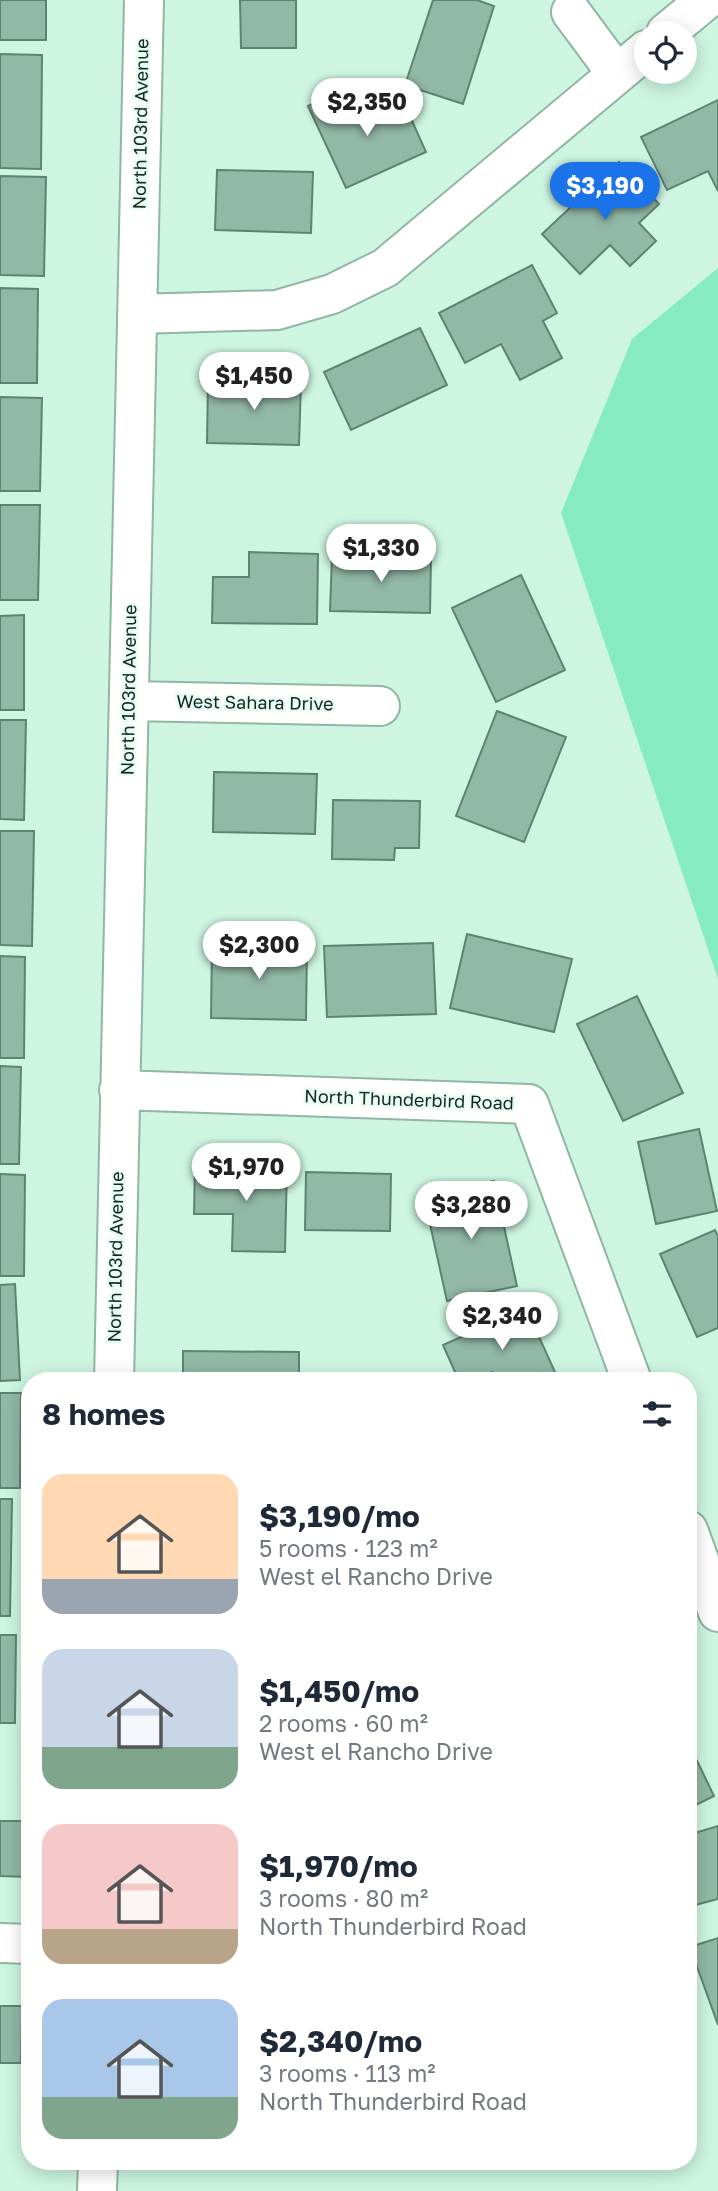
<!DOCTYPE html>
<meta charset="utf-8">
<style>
body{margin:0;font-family:"Golos Text",sans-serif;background:#f2f2f3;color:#1f2937;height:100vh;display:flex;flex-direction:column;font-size:26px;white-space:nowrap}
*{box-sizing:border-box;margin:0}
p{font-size:23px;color:#747a83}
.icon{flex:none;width:38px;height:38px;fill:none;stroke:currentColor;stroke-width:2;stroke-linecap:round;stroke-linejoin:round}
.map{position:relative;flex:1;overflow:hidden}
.details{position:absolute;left:21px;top:1372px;width:676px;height:798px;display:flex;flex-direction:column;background:#fff;border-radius:28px;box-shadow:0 4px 18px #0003}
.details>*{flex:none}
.fabs{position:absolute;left:634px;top:21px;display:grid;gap:14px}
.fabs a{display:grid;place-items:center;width:63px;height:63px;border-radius:50%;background:#fff;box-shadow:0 4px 18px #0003;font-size:35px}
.price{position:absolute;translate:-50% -60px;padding:0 16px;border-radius:24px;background:#fff;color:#222;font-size:23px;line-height:46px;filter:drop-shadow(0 2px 4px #0008)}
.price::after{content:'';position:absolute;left:50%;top:42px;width:21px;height:16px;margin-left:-10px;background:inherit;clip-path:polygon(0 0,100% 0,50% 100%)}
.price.active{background:#1a73e8;color:#fff}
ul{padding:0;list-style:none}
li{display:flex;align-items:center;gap:21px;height:175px;padding:0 21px}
li span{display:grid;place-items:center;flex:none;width:196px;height:140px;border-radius:21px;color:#555}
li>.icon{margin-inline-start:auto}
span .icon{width:84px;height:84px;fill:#fffc;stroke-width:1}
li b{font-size:30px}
h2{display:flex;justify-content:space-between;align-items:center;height:84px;padding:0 21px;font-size:30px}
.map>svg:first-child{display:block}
.green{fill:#87ebc2}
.building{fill:#92b8a7;stroke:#5f8373;stroke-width:2}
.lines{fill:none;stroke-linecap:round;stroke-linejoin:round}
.minor-casing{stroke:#90b6a4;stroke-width:42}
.minor{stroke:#fff;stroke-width:38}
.labels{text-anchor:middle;stroke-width:5;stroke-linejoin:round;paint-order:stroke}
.street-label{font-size:18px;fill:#182720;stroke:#e6fef2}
</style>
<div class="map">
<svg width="718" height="2191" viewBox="0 0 718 2191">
<rect width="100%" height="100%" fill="#cdf5e2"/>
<path class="green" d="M718,268V979L561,513L632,339Z"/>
<path class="building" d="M0,0H46V40H0Z
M240,0H296V48H241Z
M433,0H477L494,6L463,104L405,85Z
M0,54L42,55L41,169L0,168Z
M334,94L346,121L401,96L426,152L346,188L308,106Z
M718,100V191L708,171L667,190L641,137Z
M619,162L659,204L639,223L656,241L630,266L610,245L580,274L542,234Z
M217,170L313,172L311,233L215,230Z
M0,176L46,177L44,276L0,275Z
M532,265L557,313L543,321L562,358L520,380L501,344L465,363L439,313Z
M0,288L38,289L37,383H0Z
M420,328L447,385L351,430L324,372Z
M208,380L301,382L299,445L207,443Z
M0,397L42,398L40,491H0Z
M0,505H40L38,600H0Z
M249,552L318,554L317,624L212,623L213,577H249Z
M332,555L431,558L430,613L330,611Z
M521,575L565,670L496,702L452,608Z
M24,615V710H0V616Z
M497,711L566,737L524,842L456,816Z
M0,720H26L24,820L0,819Z
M214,772L317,774L315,834L213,832Z
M333,800L420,801L419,848H395L394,860L332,859Z
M0,831H34L32,946L0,945Z
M467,934L572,959L554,1032L450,1008Z
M212,941L307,943L306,1020L211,1018Z
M433,943L436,1014L327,1017L324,946Z
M0,956L25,957L24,1058H0Z
M637,996L683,1093L623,1121L577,1024Z
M0,1066L21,1067L19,1164H0Z
M699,1129L717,1211L656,1224L638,1142Z
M195,1164L287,1166L285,1252L232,1251L233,1214H194Z
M306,1172L391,1174L390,1231L305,1230Z
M0,1174L25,1175L24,1276H0Z
M494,1181L517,1286L447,1301L424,1197Z
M715,1230L718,1236V1328L697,1337L660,1254Z
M15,1284L20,1380L0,1381V1285Z
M526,1308L559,1381H497L492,1372L471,1381H459L443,1345Z
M183,1351L299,1352V1381H183Z
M0,1393H21L20,1488H0Z
M0,1499H12L10,1616H0Z
M0,1635H16L15,1723H0Z
M688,1742L714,1796L688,1809Z
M0,1821H28L27,1877L0,1876Z
M718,1826V1899L688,1907V1835Z
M718,1938V2025L690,1947Z
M0,2006H22L21,2063H0Z"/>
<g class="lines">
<defs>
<path id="minor" d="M571,12L617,74
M666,33L706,0
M137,314L277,310L332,294L385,268L646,50
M129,701L380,706
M119,1090L529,1104L632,1381
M114,1381L144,0
M688,1530L718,1612
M0,1943L30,1944
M97,2191L98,2161"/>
</defs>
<use href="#minor" class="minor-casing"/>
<use href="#minor" class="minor"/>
</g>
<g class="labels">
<g class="street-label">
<text transform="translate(141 124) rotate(-89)" y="6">North 103rd Avenue</text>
<text transform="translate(129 690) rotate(-89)" y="6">North 103rd Avenue</text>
<text transform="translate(255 703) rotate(1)" y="6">West Sahara Drive</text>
<text transform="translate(409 1100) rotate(2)" y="6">North Thunderbird Road</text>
<text transform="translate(116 1257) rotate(-89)" y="6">North 103rd Avenue</text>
</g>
</g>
</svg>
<div class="fabs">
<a><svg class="icon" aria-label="locate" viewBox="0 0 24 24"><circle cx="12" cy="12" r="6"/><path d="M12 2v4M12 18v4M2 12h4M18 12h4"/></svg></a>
</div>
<b class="price" style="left:367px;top:138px">$2,350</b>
<b class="price active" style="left:605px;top:222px">$3,190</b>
<b class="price" style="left:254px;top:412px">$1,450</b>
<b class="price" style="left:381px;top:584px">$1,330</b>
<b class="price" style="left:259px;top:981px">$2,300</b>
<b class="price" style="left:246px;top:1203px">$1,970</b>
<b class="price" style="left:471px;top:1241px">$3,280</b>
<b class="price" style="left:502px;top:1352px">$2,340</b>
<section class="details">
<h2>8 homes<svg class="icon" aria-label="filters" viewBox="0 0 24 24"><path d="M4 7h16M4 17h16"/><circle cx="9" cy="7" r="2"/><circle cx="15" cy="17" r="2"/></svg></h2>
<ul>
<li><span style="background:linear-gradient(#ffd9b3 75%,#9aa5b1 0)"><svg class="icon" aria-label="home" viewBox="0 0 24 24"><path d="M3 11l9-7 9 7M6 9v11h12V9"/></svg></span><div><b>$3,190/mo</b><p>5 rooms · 123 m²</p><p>West el Rancho Drive</p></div></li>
<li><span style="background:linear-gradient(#c9d6e8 70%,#7fa58c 0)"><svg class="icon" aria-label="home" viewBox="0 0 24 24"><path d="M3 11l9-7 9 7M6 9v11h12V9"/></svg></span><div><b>$1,450/mo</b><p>2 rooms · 60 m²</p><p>West el Rancho Drive</p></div></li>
<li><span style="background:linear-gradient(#f6c9c9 75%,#b9a48a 0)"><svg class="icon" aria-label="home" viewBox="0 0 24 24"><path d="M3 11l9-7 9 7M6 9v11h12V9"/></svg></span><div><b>$1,970/mo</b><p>3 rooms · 80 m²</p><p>North Thunderbird Road</p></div></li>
<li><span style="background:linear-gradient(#a9c7e8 70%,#7fa58c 0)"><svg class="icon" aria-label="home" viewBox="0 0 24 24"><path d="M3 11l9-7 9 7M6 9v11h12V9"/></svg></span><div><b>$2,340/mo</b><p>3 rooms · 113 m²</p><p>North Thunderbird Road</p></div></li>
</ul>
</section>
</div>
